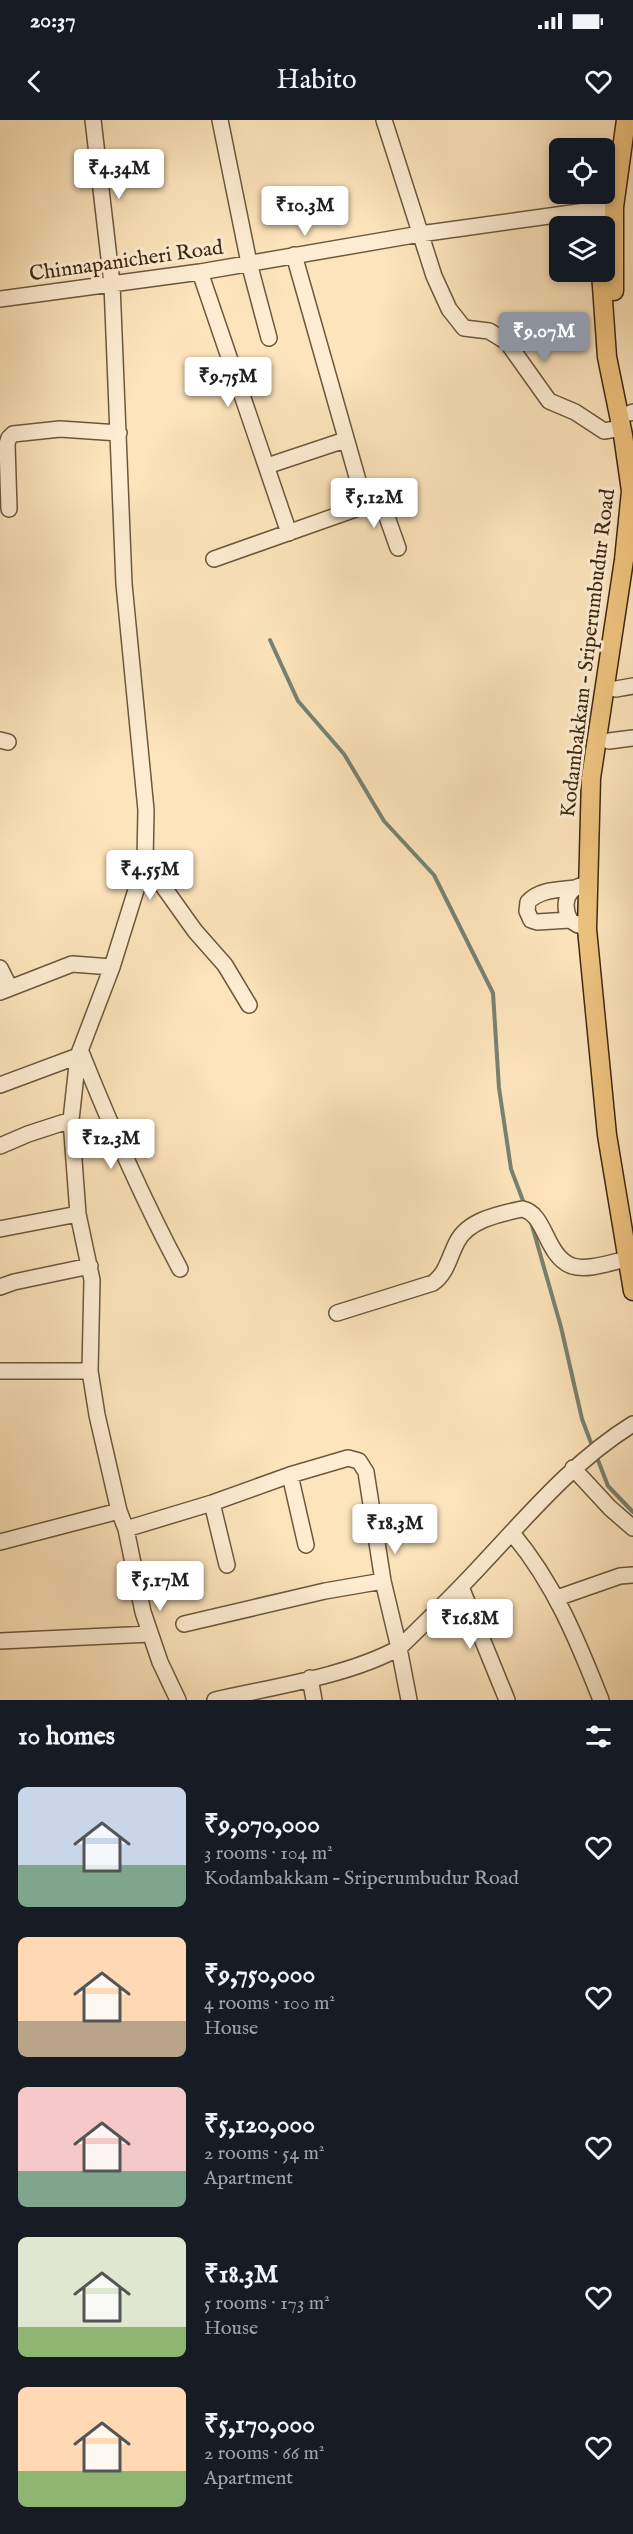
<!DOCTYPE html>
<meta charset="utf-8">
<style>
body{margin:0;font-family:"IM FELL English",serif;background:#20242c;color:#f1f3f6;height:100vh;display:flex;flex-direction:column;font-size:22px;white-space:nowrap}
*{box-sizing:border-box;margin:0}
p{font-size:20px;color:#9ea1a6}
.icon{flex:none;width:33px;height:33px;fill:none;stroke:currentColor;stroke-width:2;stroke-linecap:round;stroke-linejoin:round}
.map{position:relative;height:1580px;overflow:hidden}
.details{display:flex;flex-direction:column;background:#171b24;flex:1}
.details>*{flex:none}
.controls{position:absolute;left:549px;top:18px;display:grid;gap:12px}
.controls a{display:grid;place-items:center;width:66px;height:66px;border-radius:9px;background:#171b24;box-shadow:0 3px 9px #0003;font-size:30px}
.price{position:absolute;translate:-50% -51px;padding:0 14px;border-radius:6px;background:#fff;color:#222;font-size:20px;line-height:39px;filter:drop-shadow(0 2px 3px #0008)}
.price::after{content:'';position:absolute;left:50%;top:36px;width:18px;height:14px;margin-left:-9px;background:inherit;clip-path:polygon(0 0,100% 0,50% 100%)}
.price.active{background:#8c9099;color:#fff}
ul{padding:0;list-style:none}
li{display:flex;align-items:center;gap:18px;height:150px;padding:0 18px}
li span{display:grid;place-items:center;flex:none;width:168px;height:120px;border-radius:9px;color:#555}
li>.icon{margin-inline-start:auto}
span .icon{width:72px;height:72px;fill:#fffc;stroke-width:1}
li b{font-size:26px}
h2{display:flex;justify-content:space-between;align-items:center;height:72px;padding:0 18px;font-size:26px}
.status{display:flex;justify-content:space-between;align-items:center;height:42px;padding:0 30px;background:#171b24;direction:ltr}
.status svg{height:16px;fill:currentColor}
header{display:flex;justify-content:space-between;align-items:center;height:78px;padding:0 18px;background:#171b24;font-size:27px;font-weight:600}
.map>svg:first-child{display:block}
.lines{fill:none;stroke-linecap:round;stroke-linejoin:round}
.stream{stroke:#788272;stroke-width:4}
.minor-casing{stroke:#6d583c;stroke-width:18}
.major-casing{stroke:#3d2912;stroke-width:21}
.minor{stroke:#feedd3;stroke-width:15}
.major{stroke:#eec27e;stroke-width:18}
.labels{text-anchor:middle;stroke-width:6;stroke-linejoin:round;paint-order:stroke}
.street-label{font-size:21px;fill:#3d2912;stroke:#feedd3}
</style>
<div class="status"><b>20:37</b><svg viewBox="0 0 49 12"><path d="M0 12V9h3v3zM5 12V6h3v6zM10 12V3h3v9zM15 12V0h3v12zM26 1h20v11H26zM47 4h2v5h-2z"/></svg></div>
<header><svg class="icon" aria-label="back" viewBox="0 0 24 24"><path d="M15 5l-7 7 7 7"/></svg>Habito<svg class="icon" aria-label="heart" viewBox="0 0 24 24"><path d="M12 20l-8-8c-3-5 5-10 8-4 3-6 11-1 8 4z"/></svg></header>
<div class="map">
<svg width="633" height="1580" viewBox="0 0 633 1580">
<rect width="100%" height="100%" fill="#fde4bc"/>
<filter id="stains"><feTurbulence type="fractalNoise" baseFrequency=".00333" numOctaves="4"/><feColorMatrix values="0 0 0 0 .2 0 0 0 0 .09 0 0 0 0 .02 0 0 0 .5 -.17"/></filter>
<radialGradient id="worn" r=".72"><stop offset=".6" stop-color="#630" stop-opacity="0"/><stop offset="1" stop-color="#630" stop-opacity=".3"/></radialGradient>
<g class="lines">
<path class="stream" d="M270,520L298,581L344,634L384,701L434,755L493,873L499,968L511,1049L525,1086
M531,1102L561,1207L582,1299L593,1328
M596,1335L608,1366L633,1392"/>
<defs>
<path id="minor" d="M93,0L112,164L124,464L146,690L145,741L112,847L78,936L71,1000L78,1094L92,1160L90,1251L97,1295L119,1391L126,1409L212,1383L290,1355L348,1338L359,1341L366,1352L383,1461L399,1528C429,1499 458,1471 486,1440C532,1391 575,1340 633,1304
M220,0L249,143L269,218
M384,0L434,156L449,189L464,208L489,211L507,222L549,281L575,292L604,311L622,308
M294,135L365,385
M200,152L289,413
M0,179L200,152L420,114L614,87
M630,293L633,292
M267,346L345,320
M9,389L7,324L9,318L13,314L60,309L119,313
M214,439L381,380L398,428
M616,569L633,566
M0,620L8,622
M609,621L633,618
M145,741L195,811L225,845L249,885
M570,800L537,802L531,800L527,791L528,782C540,769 559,770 575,768
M578,805L570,800C563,787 565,771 580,766
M0,848L10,868
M0,872L72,844L112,847
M81,932C111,1007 142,1078 180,1149
M0,965L78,936
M0,1026L28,1014L71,1000
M0,1109L78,1094
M0,1167L14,1162L90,1146
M337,1193L433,1163C447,1153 449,1137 457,1122C468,1100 499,1094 522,1089C546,1093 545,1136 572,1146C588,1151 612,1142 627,1139
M0,1251H90
M573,1348L610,1388L633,1408
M290,1355L306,1425
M212,1383L227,1445
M126,1409L143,1492L160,1542L178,1580
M512,1413C554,1463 577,1519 601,1580
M0,1422L119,1391
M461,1467L507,1580
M557,1478L620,1456L633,1455
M184,1504L325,1471L383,1461
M0,1521L150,1514
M310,1558L314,1580
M215,1580C272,1567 348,1556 399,1528L409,1580"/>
<path id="major" d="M601,152L607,237L623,315L631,371L624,440L591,658L587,809L607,1015L633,1171
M614,171V87L626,0"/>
</defs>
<use href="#minor" class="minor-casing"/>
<use href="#major" class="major-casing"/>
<use href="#minor" class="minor"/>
<use href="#major" class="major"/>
</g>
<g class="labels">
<g class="street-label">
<text transform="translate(126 140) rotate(-8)" y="7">Chinnapanicheri Road</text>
<text transform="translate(587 533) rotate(-83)" y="7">Kodambakkam – Sriperumbudur Road</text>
</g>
</g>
<rect width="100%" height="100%" filter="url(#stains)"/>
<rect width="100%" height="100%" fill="url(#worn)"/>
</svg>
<div class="controls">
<a><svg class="icon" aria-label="locate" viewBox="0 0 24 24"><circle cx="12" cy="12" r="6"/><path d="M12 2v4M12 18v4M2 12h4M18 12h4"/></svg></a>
<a><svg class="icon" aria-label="layers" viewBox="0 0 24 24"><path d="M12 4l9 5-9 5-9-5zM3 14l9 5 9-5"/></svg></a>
</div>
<b class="price" style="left:119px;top:80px">₹4.34M</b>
<b class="price" style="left:305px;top:117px">₹10.3M</b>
<b class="price active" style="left:544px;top:243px">₹9.07M</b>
<b class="price" style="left:228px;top:288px">₹9.75M</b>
<b class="price" style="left:374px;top:409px">₹5.12M</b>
<b class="price" style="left:150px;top:781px">₹4.55M</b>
<b class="price" style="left:111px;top:1050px">₹12.3M</b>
<b class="price" style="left:395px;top:1435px">₹18.3M</b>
<b class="price" style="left:160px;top:1492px">₹5.17M</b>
<b class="price" style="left:470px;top:1530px">₹16.8M</b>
</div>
<section class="details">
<h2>10 homes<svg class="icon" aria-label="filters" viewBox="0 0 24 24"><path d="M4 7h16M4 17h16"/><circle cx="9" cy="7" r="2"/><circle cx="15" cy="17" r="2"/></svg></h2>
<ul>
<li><span style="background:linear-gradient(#c9d6e8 65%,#7fa58c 0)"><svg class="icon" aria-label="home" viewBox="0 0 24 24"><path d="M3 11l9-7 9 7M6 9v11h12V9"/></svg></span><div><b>₹9,070,000</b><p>3 rooms · 104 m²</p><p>Kodambakkam – Sriperumbudur Road</p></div><svg class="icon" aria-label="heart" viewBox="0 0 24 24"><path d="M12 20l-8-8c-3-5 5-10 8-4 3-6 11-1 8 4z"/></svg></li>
<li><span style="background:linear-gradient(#ffd9b3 70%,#b9a48a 0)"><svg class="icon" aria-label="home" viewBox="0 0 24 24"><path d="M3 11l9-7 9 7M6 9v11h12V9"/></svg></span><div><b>₹9,750,000</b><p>4 rooms · 100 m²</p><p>House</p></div><svg class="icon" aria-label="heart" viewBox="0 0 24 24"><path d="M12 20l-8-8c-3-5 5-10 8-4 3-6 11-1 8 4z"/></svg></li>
<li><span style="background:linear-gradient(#f6c9c9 70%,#7fa58c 0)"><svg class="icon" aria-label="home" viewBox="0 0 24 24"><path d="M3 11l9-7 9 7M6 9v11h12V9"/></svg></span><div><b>₹5,120,000</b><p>2 rooms · 54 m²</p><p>Apartment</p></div><svg class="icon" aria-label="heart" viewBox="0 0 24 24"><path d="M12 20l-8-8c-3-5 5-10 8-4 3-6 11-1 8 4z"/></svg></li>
<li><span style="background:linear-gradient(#dfe7d0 75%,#8fb573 0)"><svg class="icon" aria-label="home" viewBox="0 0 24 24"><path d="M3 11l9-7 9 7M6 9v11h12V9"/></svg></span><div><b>₹18.3M</b><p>5 rooms · 173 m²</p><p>House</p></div><svg class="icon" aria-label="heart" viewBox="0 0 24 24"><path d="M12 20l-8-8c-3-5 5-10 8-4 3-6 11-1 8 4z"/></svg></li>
<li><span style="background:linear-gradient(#ffd9b3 70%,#8fb573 0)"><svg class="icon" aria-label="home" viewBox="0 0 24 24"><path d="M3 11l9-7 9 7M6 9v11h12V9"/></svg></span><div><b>₹5,170,000</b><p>2 rooms · 66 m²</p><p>Apartment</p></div><svg class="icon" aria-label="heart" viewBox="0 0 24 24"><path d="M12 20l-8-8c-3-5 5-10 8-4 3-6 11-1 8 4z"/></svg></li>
</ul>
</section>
